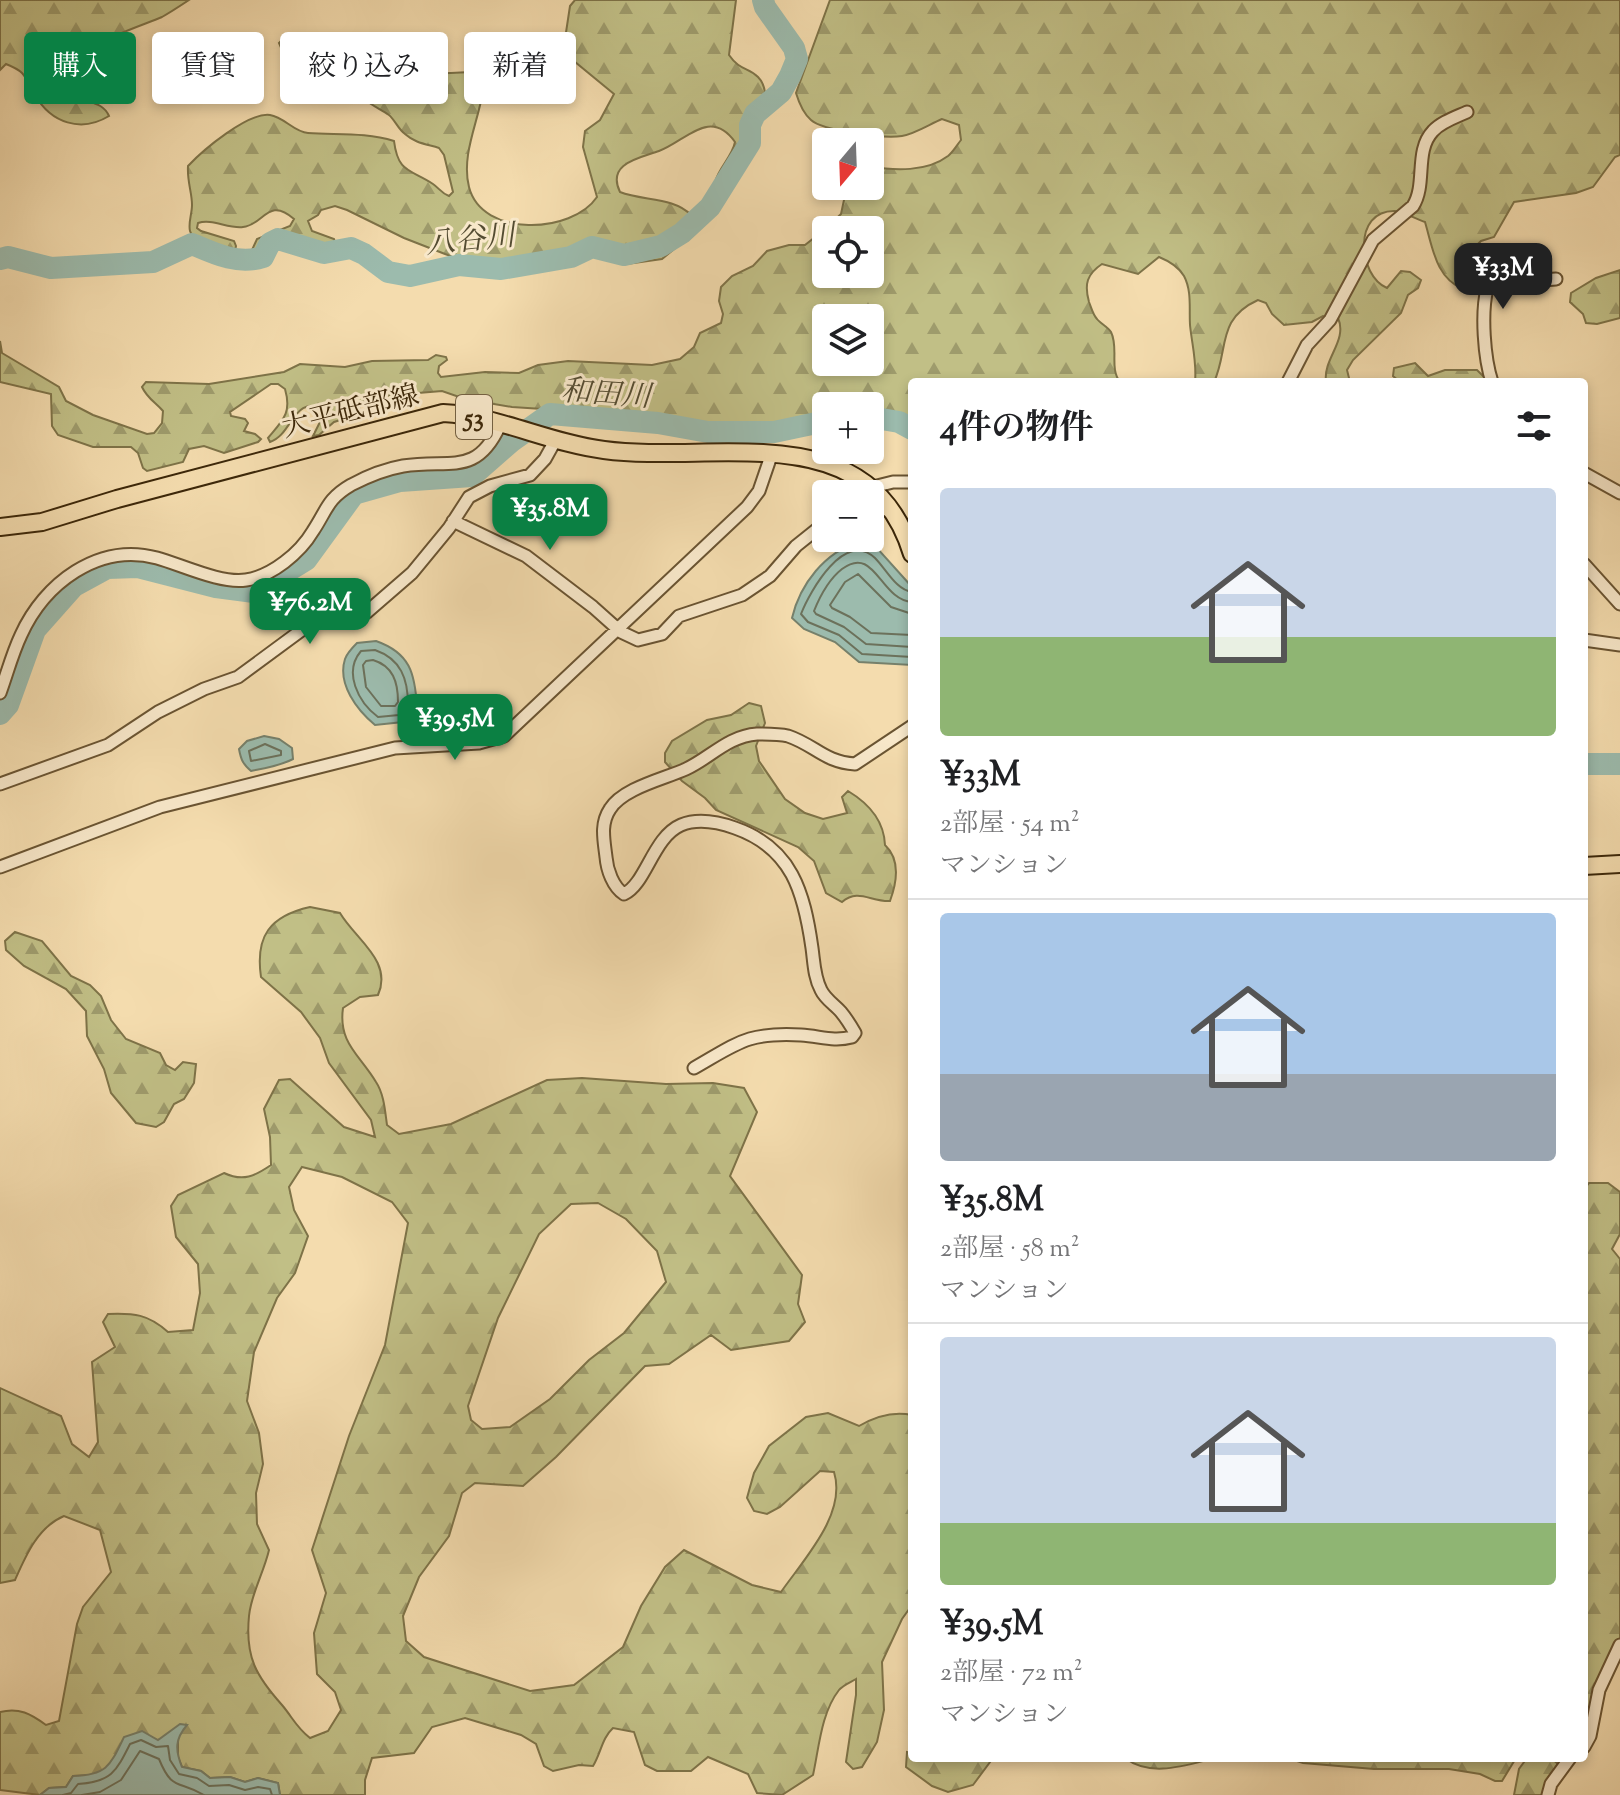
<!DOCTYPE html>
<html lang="ja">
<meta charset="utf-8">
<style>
body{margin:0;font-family:"Sorts Mill Goudy","Noto Serif JP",serif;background:#f6f6f6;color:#202124;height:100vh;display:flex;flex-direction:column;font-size:30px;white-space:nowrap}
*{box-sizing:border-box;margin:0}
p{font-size:26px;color:#757577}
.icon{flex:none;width:44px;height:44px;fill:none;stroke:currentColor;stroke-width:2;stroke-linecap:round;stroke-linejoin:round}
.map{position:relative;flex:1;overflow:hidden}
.details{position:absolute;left:908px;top:378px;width:680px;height:1384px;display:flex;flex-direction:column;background:#fff;border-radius:8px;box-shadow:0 4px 12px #0003}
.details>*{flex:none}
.guide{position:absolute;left:24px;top:32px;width:760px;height:72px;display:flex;gap:16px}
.needle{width:52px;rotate:199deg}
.buttons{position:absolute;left:812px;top:128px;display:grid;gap:16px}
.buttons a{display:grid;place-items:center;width:72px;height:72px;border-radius:8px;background:#fff;box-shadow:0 4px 12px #0003;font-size:40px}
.price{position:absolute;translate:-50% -68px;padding:0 18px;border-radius:16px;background:#0b8043;color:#fff;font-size:26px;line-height:52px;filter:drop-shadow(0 2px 4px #0008)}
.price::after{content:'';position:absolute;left:50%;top:48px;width:24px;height:18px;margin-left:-12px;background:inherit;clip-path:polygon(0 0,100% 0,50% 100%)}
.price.on{background:#222;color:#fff}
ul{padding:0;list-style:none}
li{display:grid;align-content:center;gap:16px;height:424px;padding:0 32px}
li+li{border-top:2px solid #e0e0e0}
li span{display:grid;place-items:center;height:248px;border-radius:8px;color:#555}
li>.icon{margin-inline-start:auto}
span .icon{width:144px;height:144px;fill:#fffc;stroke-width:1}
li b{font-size:34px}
h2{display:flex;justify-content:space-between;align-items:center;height:96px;padding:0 32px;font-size:34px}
.chip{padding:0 28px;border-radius:8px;background:#fff;box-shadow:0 4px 12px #0003;font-size:28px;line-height:72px}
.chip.on{background:#0b8043;color:#fff}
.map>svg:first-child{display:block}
.forest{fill:url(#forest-firs);stroke:#7e7348;stroke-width:2;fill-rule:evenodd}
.water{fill:#9cbbad;stroke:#76806b;stroke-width:2}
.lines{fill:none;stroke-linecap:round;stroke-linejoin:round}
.shore{stroke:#6c715b;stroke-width:2}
.river{stroke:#9cbbad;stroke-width:22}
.minor-casing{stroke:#6a5432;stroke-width:15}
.primary-casing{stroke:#3c2709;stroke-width:20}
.minor{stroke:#f8e8ca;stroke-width:11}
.primary{stroke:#f4dcae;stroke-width:16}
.labels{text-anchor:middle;stroke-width:6;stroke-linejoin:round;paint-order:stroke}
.shield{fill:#f8e8ca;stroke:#746143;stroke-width:2}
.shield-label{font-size:26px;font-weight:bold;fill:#3c2709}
.street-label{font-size:28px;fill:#3c2709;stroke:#f8e8ca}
.water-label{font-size:30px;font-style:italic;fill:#544c32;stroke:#f8e8ca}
</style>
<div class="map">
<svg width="1620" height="1795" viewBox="0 0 1620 1795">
<defs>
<pattern id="forest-firs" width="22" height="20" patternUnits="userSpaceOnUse" patternTransform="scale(2)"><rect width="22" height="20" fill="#c1bf86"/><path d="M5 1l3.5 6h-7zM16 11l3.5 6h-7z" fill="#9e9b6c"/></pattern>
</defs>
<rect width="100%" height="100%" fill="#f4dcae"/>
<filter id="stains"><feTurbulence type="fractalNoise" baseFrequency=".0025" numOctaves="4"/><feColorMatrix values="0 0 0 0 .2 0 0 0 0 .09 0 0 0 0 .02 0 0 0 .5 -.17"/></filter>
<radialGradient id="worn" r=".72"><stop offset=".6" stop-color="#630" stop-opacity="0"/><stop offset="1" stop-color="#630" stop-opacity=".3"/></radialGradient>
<path class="forest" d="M0,0H189C180,6 171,12 162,17C140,27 53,52 66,85C75,105 101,97 109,116C81,133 51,123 35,95C30,89 28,79 22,73C18,69 11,66 6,64L0,70Z
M575,0H736L729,55C740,71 748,67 758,77C783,102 736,168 727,194L722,201L719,200C705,177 731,163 735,142C710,107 686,141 659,151C640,158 606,163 620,192C643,201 674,197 691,215L690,227L684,241L662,259L627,264L595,250L586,252L576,259L534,263L506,270H491L445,254L404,238L347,210L335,206L321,210L318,215L308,221L312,231L334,239L336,246C318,256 294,230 266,240L263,247L257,252L252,250L257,239L290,226L294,219C268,196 264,225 243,227C228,229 212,218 198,223L197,228L201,231L234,241L236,246L234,254C221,256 194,246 190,231C188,223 192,214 192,205C192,192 187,182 188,166C203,150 248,112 270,115C284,117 294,132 308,133C337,135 366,132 394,141C398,173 410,169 433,184C439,188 441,193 449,196L453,192L444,155L439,148C426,144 415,143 405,134C398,129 395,120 389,115C380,109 371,105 363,98C346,82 326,46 299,65L288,64L279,43L284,38C305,42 328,44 350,52C360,55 368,64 377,67C407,75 440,74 471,72L483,91C478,123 461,155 469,187C482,238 572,234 597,197L583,147L585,131L600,120L614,94L563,52L570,6Z
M830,0H1620V155L1615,157L1593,187L1576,193L1514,202L1494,237L1481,241L1474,248L1476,275L1473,284L1463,289C1436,278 1433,249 1425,222C1416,219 1404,212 1395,211C1352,210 1358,276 1387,288L1401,271L1410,272L1421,280L1418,288L1408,295L1401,313L1353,360L1347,370L1350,382L1326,381C1323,359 1348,340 1338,318L1323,316L1312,322L1284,325L1272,314L1266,303L1258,300C1216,319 1229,350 1214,382H1195C1197,362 1192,345 1190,325C1189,309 1192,291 1184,276C1178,266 1169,261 1159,257L1138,274L1102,264C1087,274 1084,284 1089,302C1091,307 1093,315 1097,319C1101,324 1108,327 1111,332C1119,348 1109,368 1120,382H912V420L870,412V406H826V416L783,425L723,428L635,415L512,407L465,399L442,391L370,397L359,404L360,414L334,422L319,435L313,436L326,410C292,393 294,434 270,442L268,438C283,420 292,413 285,389L278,384H271L230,412L231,416L245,419L248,423L244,431L255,434L261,439L258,442L224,453L204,446L189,449L183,462L147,471L143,468L138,453L131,447H93L58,435L52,426L51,394L0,382V341L2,353L59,387L66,401L93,415L147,434L154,433L162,423L163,411C155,402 147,398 142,387L146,382L209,384L284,372L300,364L345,367L372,361L428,360L436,355L446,357L447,360L439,366L438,373L441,377L485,372L519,373L538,365L568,361L652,365L680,359L694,347L700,333L721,323L723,314L719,301L721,287L732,276L753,266L767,251L789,245H805L824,230L841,214L847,186H870V166C894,171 927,172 948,156C953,152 957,145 961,140L959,125L942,119C930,124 915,134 902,136C885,139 823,131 811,120C803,113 799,103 796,93ZM826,230H870V274H826ZM826,318H870V362H826Z
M1620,270V318L1597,324L1586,323L1583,314L1570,302L1571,293L1596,278Z
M1415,363L1428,376L1445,370H1477L1484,377L1485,382H1400L1393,376L1394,368Z
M749,703L761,706L765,723L756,746L759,761L785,799L805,813L823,819L847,813L842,797L848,791C868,803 884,820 885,845C901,860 897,882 890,901C871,902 858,888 842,902L826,893L814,861L798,847L716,810L705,798L682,781L665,762V753L672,741L707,720L731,715Z
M310,907L340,913C356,940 393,961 378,995L360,997L343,1008C338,1043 360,1055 376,1082C384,1094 385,1111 387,1125L399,1134L451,1124L547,1080L582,1078L666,1084L713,1083L744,1088L757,1112L730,1176L802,1275L798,1304L805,1322L789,1341L731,1350L711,1335L669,1364L645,1366L556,1457L523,1486L475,1483L462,1493L449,1536L419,1577L403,1616L406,1641L424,1657L530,1691L574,1685L623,1647L641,1606L665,1567L684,1550L752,1585L781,1592C804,1559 847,1514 834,1472L820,1471L780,1507L767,1514L754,1511L747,1498L754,1473L769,1446L806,1417L828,1413L859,1426C876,1416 893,1411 912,1415V1605L902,1619L882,1662L884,1710L877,1742L862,1767L853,1769L846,1762L856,1695V1679C851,1682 843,1685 839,1690C821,1713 819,1748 813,1775L782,1795L757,1793L748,1774L708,1757L691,1771H657L645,1765L634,1732L613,1728C602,1738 601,1753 593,1766L579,1765L553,1771L544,1766L536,1744L521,1735L465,1718L432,1727L414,1753L372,1758L365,1780V1795H280L278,1783L258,1778L245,1782L230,1777L210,1778L201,1771L182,1767L178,1757V1735L158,1740L94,1775L73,1776L66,1787L49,1788L40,1795L0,1790V1712C19,1707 31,1714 46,1725L59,1721L77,1624L83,1607L111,1572L100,1530L64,1516C38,1527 26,1555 15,1580L0,1583V1388L61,1416L72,1444L89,1457L98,1442L92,1362L115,1347L103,1322L108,1314C134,1313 148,1314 168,1332L193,1330L200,1293L198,1264L176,1237L171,1206L178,1195L224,1173C243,1182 255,1176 271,1165L270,1137L264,1109L279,1080L290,1079L344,1127L375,1137L371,1120L329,1063L320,1038L301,1012L261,977C255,936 270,916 310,907ZM302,1167L342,1177L392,1202L408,1223L385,1345L349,1436L312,1550L326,1593L314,1633L317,1674L335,1692L341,1710L328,1731L310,1738C296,1727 293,1718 282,1705C256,1676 245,1657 249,1616C251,1594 264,1572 269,1550L257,1524L256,1493L263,1464L259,1433L247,1401L254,1352L277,1298L295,1273L308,1236L294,1210L289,1187ZM598,1203L626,1219L657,1251L666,1282L624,1333L589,1360L550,1399L510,1427L482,1429L471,1420L468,1406L498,1318L539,1234L571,1204Z
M15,932L42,941L71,976L90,985L101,996L111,1020L126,1039L160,1053L166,1065L175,1070L183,1062L196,1064L194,1083L184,1099L174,1104L164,1122L156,1127L136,1123L111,1093L104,1069L87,1036L86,1011L66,989L24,966L6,950L5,941Z
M1589,1183H1608L1620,1192V1234L1612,1249L1620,1259V1661L1614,1667L1599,1706L1585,1707L1584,1189Z
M907,1752L912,1753V1758H993L973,1785L948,1792L932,1786L906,1767Z
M1125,1758H1215C1186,1765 1151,1778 1125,1758Z
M1288,1758H1516L1502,1781H1495L1480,1774L1449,1769H1374L1303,1763Z
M1527,1758H1551L1558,1764L1551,1795H1514L1519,1769Z"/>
<path class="water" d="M859,542L877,548L912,587V665L859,662L835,642L804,629L792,618C800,584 825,552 859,542Z
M376,641C410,653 415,673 417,707L403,722L375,725C357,710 337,684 345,659C347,653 353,647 357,643Z
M264,736L279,739L292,748L293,759C280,766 266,768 251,771C243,764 241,760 239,749L247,741Z
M180,1724L187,1725C175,1739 175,1750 182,1767L201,1771L210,1778L230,1777L245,1782L258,1778L278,1783L280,1795H40L49,1788L66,1787L73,1776C107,1775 110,1766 124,1737L142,1731L158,1740Z"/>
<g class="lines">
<path class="shore" d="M912,592C896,590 886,569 875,558C845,529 810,591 801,614L808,622L839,635L862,654L912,657
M912,602C880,600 875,544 842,569C828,580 820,596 814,611L816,614L844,627L866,644L912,647
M912,614L891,607L858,574L845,582L830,605L832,608L850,617L871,633L912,635
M375,650C401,659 408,679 408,705L399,715L378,717C358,702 343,672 361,651Z
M373,660C393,666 398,682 398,702L395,706H381L366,687L363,665L366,661Z
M265,744L281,751V755L251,761L249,751Z
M63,1795L71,1793L78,1784C111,1782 116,1772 130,1744L141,1740L156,1747L168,1746L170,1760L179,1774L197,1778L209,1786L229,1785L245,1790L258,1787L270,1789L272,1795
M82,1795L100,1792L121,1780L140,1751L159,1759C172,1791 178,1780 204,1795"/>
<path class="river" d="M0,259L8,257L51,268L153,262L192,244C215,254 238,265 263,257L270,243L278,239L324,253L351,248L364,254L388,272L410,276L459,265L501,269L571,257L592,247L624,255L661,246L682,233L710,207L750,143V125L755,114L781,92L790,76L797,59L794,48L765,7L763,0
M870,417L899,422L912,429
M0,714L8,705L35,630L74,586L107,568L138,567L216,587L254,592L306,560L354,494L400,481L472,476L512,441L550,414L658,423L708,432H774L826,421
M1584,764H1620"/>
<defs>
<path id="minor" d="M1288,382L1307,345L1330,320L1373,240L1413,206C1427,184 1414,151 1433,131C1441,122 1456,117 1467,112
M1492,382C1484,358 1481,313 1487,289L1502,283L1556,279
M1584,473L1620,493
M873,487L893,482H912
M870,507L893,511
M453,521L526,556L593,607L621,632L638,640L662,634L679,616L742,595L770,576L796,546L826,522
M1584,564L1620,604
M1584,640L1620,645
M0,693C7,674 12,654 21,635C44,584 98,542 157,558C182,565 221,584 246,580C272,576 300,553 313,531C327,510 327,499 351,485C366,477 386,469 403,466C449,458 476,478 500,425
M0,784L108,745L158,712L204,689L238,677L318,618L333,613L354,618L367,612L412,573L449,528L469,497L490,486L530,475L545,459L555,441
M0,867L160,807L395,748L479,743L504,736L747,507L759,491L772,453
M694,1068C738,1043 747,1032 801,1035C820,1036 833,1042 852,1037L855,1033C851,1026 846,1018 841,1012C835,1005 825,999 821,990C814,977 814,962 812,948C804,892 792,848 735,828C718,822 698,818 681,825C653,837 646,884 624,894C613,887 607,870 606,857C604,840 600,824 610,809C623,788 664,779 686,769C710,758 728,736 757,734C766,734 779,734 788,736C815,745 824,762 855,764L912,726
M1584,1747L1590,1736L1599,1690L1620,1645
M1548,1795L1551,1784L1570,1758"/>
<path id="primary" d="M0,527L42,522L117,499L443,413C498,416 549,443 604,450C714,465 869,413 912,554
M1584,866L1620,864"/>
</defs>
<use href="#minor" class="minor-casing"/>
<use href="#primary" class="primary-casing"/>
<use href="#minor" class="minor"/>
<use href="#primary" class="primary"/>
</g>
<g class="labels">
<rect class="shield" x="456" y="395" width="36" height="44" rx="6"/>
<g class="shield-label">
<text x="474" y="426">53</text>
</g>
<g class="street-label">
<text transform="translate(350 410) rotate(-14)" y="10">大平砥部線</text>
</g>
<g class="water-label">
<text transform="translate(470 239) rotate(-6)" y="10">八谷川</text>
<text transform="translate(606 393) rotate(4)" y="10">和田川</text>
</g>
</g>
<rect width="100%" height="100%" filter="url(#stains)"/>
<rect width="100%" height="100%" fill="url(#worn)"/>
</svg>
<div class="buttons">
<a><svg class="needle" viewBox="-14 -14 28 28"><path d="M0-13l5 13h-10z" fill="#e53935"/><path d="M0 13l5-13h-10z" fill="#757577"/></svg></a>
<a><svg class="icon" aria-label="locate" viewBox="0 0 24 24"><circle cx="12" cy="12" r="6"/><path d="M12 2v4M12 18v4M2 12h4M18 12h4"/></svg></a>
<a><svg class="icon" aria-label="layers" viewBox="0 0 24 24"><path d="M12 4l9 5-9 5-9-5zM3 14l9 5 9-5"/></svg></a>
<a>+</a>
<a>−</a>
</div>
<b class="price on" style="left:1503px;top:311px">¥33M</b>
<b class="price" style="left:550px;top:552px">¥35.8M</b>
<b class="price" style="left:310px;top:646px">¥76.2M</b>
<b class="price" style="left:455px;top:762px">¥39.5M</b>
<div class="guide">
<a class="chip on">購入</a>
<a class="chip">賃貸</a>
<a class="chip">絞り込み</a>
<a class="chip">新着</a>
</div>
<section class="details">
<h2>4件の物件<svg class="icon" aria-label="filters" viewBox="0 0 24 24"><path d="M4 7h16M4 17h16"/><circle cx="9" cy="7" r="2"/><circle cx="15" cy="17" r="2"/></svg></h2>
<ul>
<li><span style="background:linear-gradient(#c9d6e8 60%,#8fb573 0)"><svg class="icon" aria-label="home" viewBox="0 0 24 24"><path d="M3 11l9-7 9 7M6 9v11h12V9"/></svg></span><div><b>¥33M</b><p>2部屋 · 54 m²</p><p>マンション</p></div></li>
<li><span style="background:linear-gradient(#a9c7e8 65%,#9aa5b1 0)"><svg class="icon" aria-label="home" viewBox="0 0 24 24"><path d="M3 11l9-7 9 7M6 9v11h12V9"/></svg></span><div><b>¥35.8M</b><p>2部屋 · 58 m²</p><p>マンション</p></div></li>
<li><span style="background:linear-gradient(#c9d6e8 75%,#8fb573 0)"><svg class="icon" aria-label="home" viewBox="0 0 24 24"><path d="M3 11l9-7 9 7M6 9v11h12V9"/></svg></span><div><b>¥39.5M</b><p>2部屋 · 72 m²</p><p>マンション</p></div></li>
</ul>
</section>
</div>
